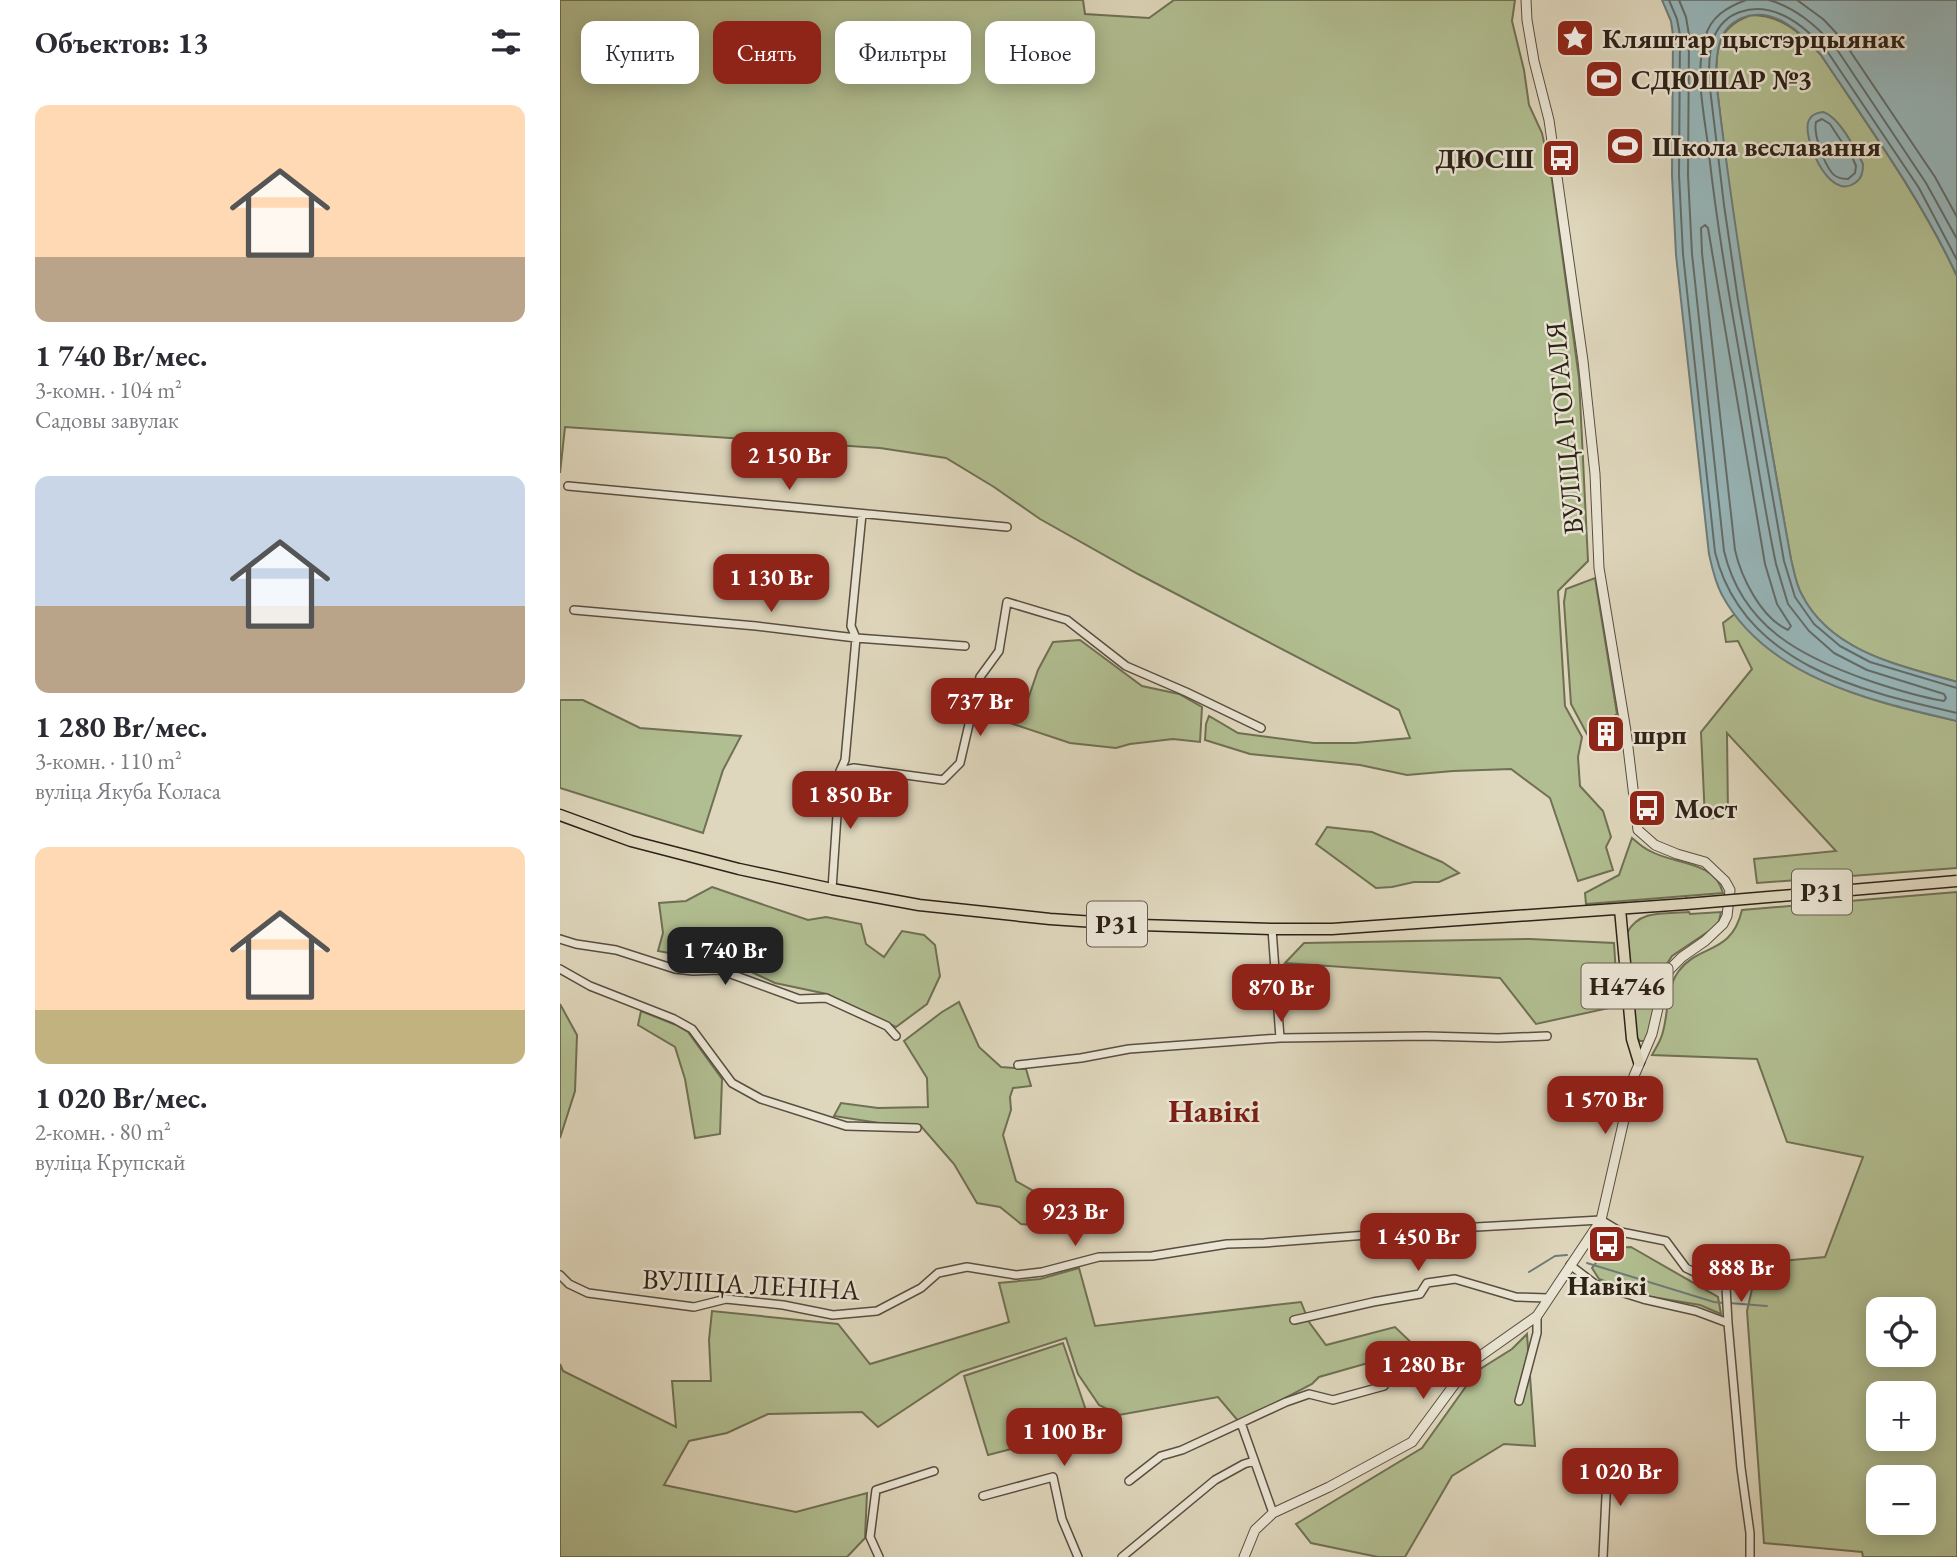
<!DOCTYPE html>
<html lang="ru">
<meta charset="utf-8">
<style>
body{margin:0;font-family:"EB Garamond",serif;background:#f7f7f7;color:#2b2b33;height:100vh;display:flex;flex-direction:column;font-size:26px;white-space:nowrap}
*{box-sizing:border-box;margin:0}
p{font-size:23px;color:#7c7c81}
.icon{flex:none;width:38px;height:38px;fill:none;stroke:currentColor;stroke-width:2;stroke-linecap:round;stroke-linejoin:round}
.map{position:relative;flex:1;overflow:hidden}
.side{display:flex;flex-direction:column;background:#fff;width:560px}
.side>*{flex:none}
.hud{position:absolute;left:21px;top:21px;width:665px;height:63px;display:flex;gap:14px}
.fabs{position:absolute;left:1306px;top:1297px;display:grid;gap:14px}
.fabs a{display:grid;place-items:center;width:70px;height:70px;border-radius:14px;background:#fff;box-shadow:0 4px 18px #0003;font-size:35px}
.price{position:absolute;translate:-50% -60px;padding:0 16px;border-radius:14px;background:#8f2418;color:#fff;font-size:23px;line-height:46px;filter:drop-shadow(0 2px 4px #0008)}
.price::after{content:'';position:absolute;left:50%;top:42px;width:21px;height:16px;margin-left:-10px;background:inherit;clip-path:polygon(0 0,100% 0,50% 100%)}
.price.current{background:#222;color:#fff}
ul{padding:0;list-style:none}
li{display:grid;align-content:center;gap:14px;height:371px;padding:0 35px}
li span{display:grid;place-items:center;height:217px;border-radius:14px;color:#555}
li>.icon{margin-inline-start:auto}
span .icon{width:126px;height:126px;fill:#fffc;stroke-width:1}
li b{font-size:30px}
h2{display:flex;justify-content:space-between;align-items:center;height:84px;padding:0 35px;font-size:30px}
.tag{padding:0 24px;border-radius:14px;background:#fff;box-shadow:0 4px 18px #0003;font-size:24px;line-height:63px}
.tag.current{background:#8f2418;color:#fff}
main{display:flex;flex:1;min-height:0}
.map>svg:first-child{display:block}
.green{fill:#b1be91;stroke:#6f7054;stroke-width:2;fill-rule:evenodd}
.water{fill:#97b7bb;stroke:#6d7b7a;stroke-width:2}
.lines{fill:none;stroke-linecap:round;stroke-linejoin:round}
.shore{stroke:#626c6a;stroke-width:2}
.stream{stroke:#6d7b7a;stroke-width:2}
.minor-casing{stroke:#5a4e41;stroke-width:10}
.tertiary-casing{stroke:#5a4e41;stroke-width:11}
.primary-casing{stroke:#2d2118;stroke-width:13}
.minor{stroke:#eae5d4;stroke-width:7}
.tertiary{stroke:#eae5d4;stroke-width:9}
.primary{stroke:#dfd7bd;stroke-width:10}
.primary-bridge-casing{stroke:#2d2118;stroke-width:13;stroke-linecap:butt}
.primary-bridge{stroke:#dfd7bd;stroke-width:10}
.labels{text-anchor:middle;stroke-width:5;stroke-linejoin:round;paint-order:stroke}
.shield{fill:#eae5d4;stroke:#665c50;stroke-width:2}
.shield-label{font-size:26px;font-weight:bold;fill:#2d2118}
.poi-label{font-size:28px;font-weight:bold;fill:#2d2118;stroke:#eae5d4;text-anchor:start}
.street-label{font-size:28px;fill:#2d2118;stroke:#eae5d4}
.quarter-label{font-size:32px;font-weight:bold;fill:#7a1f14;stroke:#eae5d4}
</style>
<main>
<section class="side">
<h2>Объектов: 13<svg class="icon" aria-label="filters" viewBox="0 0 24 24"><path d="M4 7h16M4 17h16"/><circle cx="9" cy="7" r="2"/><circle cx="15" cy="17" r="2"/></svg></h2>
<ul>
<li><span style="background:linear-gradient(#ffd9b3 70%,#b9a48a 0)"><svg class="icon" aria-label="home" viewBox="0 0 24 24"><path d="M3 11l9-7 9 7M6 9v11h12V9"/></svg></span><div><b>1 740 Br/мес.</b><p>3-комн. · 104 m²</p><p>Садовы завулак</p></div></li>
<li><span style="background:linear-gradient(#c9d6e8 60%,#b9a48a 0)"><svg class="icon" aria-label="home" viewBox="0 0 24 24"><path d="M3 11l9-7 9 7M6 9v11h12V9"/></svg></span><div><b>1 280 Br/мес.</b><p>3-комн. · 110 m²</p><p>вуліца Якуба Коласа</p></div></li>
<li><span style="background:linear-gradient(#ffd9b3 75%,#c2b280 0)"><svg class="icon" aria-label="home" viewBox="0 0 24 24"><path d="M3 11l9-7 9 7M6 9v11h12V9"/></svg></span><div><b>1 020 Br/мес.</b><p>2-комн. · 80 m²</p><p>вуліца Крупскай</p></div></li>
</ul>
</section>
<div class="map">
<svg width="1397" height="1557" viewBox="0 0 1397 1557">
<rect width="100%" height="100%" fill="#dfd7bd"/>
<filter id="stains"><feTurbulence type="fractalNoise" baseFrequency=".00286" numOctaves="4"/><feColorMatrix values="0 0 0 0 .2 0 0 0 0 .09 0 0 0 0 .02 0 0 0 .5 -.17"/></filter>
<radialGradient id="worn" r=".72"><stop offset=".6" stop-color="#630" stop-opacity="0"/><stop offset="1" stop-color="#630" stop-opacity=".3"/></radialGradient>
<path class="green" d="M0,0H523L525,14L589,18L614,0H955L952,21L964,70L969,105L982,133L992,180L1019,378L1028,561L998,591L1005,706L1022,737L1018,757L1020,786L1043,811L1051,837L1046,847L1053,870L1018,881L990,798L951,769L893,771L847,775L800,765L690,754L645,740L646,724L649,716L678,733L754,743H795L850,738L839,710L578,574L480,519L434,487L386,458L320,448L5,427L0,473Z
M1191,15C1221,15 1241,33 1261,55C1309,127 1360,197 1397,276V682C1341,665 1271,653 1242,595C1236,585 1234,571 1231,560L1185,299L1171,204L1156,80C1157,47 1156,28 1191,15Z
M1035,578L1057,714L1027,734L1011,704L1004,602L1006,589Z
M1175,614C1227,682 1318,703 1397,721V868L1197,883L1194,859L1276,851L1167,733L1168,816L1145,819L1141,732L1192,669L1178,641L1166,642L1163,623Z
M520,640L582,686L619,694L642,707L640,742L613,739L570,744L556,748L510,743L438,719L467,702L478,670L493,642Z
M0,700H23L80,728L181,736L163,770L143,833L0,788Z
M767,827L812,832L882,862L899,873L879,882H854L832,887L816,888L756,844Z
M1072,838C1077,842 1083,848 1090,851C1115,865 1154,860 1163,893L1026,904L1025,893L1059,875Z
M152,887L248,920L266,917L301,924L306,944L324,957L342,931L364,935L375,945L380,976L367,1004L336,1027L267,994L215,983L170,962L142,959L98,951L103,933L99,903L126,901Z
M1397,892V1557H1303L1302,1552L1204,1543L1187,1311L1198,1263L1265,1257L1303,1157L1227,1142L1197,1059L1092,1055C1095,1049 1100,1042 1102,1035C1109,1014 1105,991 1118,972C1139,943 1171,956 1182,910ZM1318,1309H1363V1354H1318ZM1318,1393H1363V1438H1318ZM1318,1477H1363V1522H1318Z
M1129,912L1130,914L1161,912L1159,921L1155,927L1112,956L1103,970L1088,1036L1085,1041H1080L1076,1037L1067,933C1079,909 1106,914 1129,912Z
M970,939L1054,943L1058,1006L976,1024L940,978L725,963L744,943Z
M399,1002L419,1047L441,1067L466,1069L471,1086L453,1088L450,1097L451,1110L443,1135L456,1181L486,1198L485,1226L461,1224L440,1207L417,1203L394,1164L360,1125L319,1123L274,1116L281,1103L318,1108L368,1107L367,1078L344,1041L382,1012Z
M0,1004L17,1035L15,1091L0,1138Z
M81,1011L116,1025L128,1032L162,1079L160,1134L135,1138L125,1079L115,1047L78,1025Z
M1071,1247L1158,1297L1161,1314L1140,1305L1086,1296L1039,1279L1032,1268L1047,1248Z
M519,1268L535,1326L741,1302L749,1322L766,1345L835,1327L859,1350L855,1362L829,1357L759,1377L752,1384L679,1422L658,1397L559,1415L539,1405L518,1374L506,1338L401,1372L318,1427L302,1412L208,1414L167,1433L129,1441L104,1485L236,1512L307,1493L305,1538L287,1557H0V1364L3,1371L116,1427L112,1381H151L149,1340L152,1311L278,1324L310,1364L449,1322L439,1283L480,1279Z
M967,1334L975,1446L944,1444L892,1476L845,1557H818L751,1543L736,1524L862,1448L917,1371L952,1349Z
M503,1343L532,1428L428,1455L404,1376Z"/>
<path class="water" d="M1102,0H1397V276C1360,197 1309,127 1261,55C1242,33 1213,5 1182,18C1171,23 1163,31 1160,42C1156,54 1156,67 1156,80C1175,241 1202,400 1231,559C1234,571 1236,585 1242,595C1271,652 1341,666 1397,682V721C1312,701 1207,678 1162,595C1155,582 1152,568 1149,554L1116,255L1112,175L1113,35L1111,21Z
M1263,112C1278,116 1296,149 1303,164C1303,172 1302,178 1295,183C1268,202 1241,135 1249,120C1252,114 1257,113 1263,112Z"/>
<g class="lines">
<path class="shore" d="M1109,0L1117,19L1120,35L1119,175L1123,254L1155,552C1182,664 1300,691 1397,713
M1119,0L1126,17L1129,35L1128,175L1132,254L1164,551C1182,627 1241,657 1310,681C1334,689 1359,697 1384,701L1386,698L1384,694L1307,670L1274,653L1249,631L1228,604L1216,564C1204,507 1195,449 1186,391C1172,312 1158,234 1149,154C1145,116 1134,75 1145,38C1150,17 1167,7 1186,0
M1209,0C1236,8 1255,25 1274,45L1366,183L1397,239
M1237,0L1263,19L1282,39L1375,177L1397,217
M1262,119L1270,124L1293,159L1296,166L1295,173L1288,179C1282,179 1276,178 1272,173C1264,163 1253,134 1256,122Z
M1145,225L1148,228L1205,564L1217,604L1231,626L1228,630C1201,618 1181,577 1175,550L1142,253L1141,228Z
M1397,260L1359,188L1267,51C1246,27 1215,0 1180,12C1168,16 1159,25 1154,37C1149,50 1149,66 1149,80L1164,205L1178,300L1224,561L1235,597L1254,624L1280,646L1310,662L1397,688"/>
<path class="stream" d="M1027,1263L1154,1302L1163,1303
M969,1272L995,1256L1007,1255
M1169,1303L1207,1306"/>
<defs>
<path id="minor" d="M8,486L447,527
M14,610L196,626L296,638L405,646
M280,771L294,768L383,780L400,763L420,677L439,651L447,602L507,620L566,666L626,692L701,728
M272,889L280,771L285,760L296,638L291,626L302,514
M712,929L720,1038
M0,939L16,944L56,950L115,969L133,971L160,970L239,999L266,998L327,1026L336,1036
M0,969L30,986L114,1019L132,1029L172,1083L201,1099L286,1126L357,1128
M458,1065L521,1058L569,1049L720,1038L866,1036L938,1038L987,1036
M1010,1265L1035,1284L1083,1299L1136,1311L1168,1323L1181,1468L1190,1533V1557
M0,1275L9,1284L28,1293L134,1307L166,1299L223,1305L273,1315L317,1311L361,1288L378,1273L407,1267L456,1275L482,1272L539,1257L592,1256L667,1244L704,1243L898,1228L1041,1220L1061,1232L1106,1241L1126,1268L1166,1287L1168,1323
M734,1320L813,1302L860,1294L867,1283L895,1279L956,1297L988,1298
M959,1401L977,1333V1316
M681,1423L713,1513
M569,1481L601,1456L622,1450L726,1402L749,1394L773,1400L824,1386
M423,1496L493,1477L502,1519L518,1557
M319,1557L310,1537L316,1490L374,1471
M562,1557L655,1480L684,1464L694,1461
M1043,1557L1048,1456"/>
<path id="tertiary" d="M684,1557L695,1530L713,1513L769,1487L852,1442L894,1385L916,1359L977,1316L1041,1220L1074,1076L1092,1034L1105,978L1110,969L1122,957L1145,941L1163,924L1167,916L1170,890L1165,881L1145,862L1117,854L1095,845L1078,830L1066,731L1039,568L1035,474L1023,361L989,120L974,61L967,20L966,0"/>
<path id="primary" d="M0,815L71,841L179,869L272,889L359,905L490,919L580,925L712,929H772L1126,904
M1060,909L1072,1039L1079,1062"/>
</defs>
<use href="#minor" class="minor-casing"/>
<use href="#tertiary" class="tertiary-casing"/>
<use href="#primary" class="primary-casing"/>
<use href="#minor" class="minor"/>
<use href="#tertiary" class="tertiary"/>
<use href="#primary" class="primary"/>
<defs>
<path id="primary-bridge" d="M1126,904L1397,881"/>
</defs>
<use href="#primary-bridge" class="primary-bridge-casing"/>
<use href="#primary-bridge" class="primary-bridge"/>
</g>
<defs>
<symbol id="sight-square" viewBox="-11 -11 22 22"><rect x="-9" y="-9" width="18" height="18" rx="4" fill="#8f2418" stroke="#eae5d4"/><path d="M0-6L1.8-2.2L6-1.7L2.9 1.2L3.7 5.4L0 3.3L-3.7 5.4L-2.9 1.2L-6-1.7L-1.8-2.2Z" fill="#fff"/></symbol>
<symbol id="stadium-square" viewBox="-11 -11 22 22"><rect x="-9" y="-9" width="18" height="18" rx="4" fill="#8f2418" stroke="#eae5d4"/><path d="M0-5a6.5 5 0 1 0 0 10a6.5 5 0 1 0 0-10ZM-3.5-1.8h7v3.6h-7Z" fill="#fff"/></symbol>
<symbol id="bus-square" viewBox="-11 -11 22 22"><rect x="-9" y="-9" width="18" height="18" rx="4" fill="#8f2418" stroke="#eae5d4"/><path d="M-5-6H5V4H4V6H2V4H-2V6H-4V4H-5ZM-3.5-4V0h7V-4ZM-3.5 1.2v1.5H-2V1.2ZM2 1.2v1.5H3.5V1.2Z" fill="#fff"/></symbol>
<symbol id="building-square" viewBox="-11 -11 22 22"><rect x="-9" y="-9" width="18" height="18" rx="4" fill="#8f2418" stroke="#eae5d4"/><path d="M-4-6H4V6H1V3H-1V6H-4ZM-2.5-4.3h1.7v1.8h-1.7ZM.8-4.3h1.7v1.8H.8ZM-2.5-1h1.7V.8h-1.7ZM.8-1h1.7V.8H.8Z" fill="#fff"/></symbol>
</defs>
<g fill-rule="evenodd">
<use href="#sight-square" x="993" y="16" width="44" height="44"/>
<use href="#stadium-square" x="1022" y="57" width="44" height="44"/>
<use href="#stadium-square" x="1043" y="124" width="44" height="44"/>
<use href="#bus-square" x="979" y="136" width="44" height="44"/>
<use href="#building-square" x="1024" y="712" width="44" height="44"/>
<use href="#bus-square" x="1065" y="786" width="44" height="44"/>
<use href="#bus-square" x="1025" y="1222" width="44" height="44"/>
</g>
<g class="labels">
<g class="shield">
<rect x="1232" y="869.5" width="60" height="45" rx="5"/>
<rect x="527" y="901.5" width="60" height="45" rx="5"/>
<rect x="1021.5" y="963.5" width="91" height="45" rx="5"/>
</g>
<g class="shield-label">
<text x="1262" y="901">Р31</text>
<text x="557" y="933">Р31</text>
<text x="1067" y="995">Н4746</text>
</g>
<g class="poi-label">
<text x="1042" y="48">Кляштар цыстэрцыянак</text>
<text x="1071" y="89">СДЮШАР №3</text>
<text x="1092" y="156">Школа веславання</text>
<text x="974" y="168" text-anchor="end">ДЮСШ</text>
<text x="1073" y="744">шрп</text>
<text x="1114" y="818">Мост</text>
<text x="1047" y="1295" text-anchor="middle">Навікі</text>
</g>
<g class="street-label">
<text transform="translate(1004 428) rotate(-95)" y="10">ВУЛІЦА ГОГАЛЯ</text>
<text transform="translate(191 1284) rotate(3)" y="10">ВУЛІЦА ЛЕНІНА</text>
</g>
<g class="quarter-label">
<text x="654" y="1122">Навікі</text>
</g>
</g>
<rect width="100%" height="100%" filter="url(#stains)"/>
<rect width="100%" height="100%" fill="url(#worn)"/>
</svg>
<div class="fabs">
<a><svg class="icon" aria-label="locate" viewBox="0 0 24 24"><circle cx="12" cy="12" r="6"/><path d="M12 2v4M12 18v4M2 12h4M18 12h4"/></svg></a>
<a>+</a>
<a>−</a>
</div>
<b class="price" style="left:229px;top:492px">2 150 Br</b>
<b class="price" style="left:211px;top:614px">1 130 Br</b>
<b class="price" style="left:420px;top:738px">737 Br</b>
<b class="price" style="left:290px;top:831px">1 850 Br</b>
<b class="price current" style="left:165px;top:987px">1 740 Br</b>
<b class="price" style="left:721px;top:1024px">870 Br</b>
<b class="price" style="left:1045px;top:1136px">1 570 Br</b>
<b class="price" style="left:515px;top:1248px">923 Br</b>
<b class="price" style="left:858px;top:1273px">1 450 Br</b>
<b class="price" style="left:1181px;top:1304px">888 Br</b>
<b class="price" style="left:863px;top:1401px">1 280 Br</b>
<b class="price" style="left:504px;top:1468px">1 100 Br</b>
<b class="price" style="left:1060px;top:1508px">1 020 Br</b>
<div class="hud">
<a class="tag">Купить</a>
<a class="tag current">Снять</a>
<a class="tag">Фильтры</a>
<a class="tag">Новое</a>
</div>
</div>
</main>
